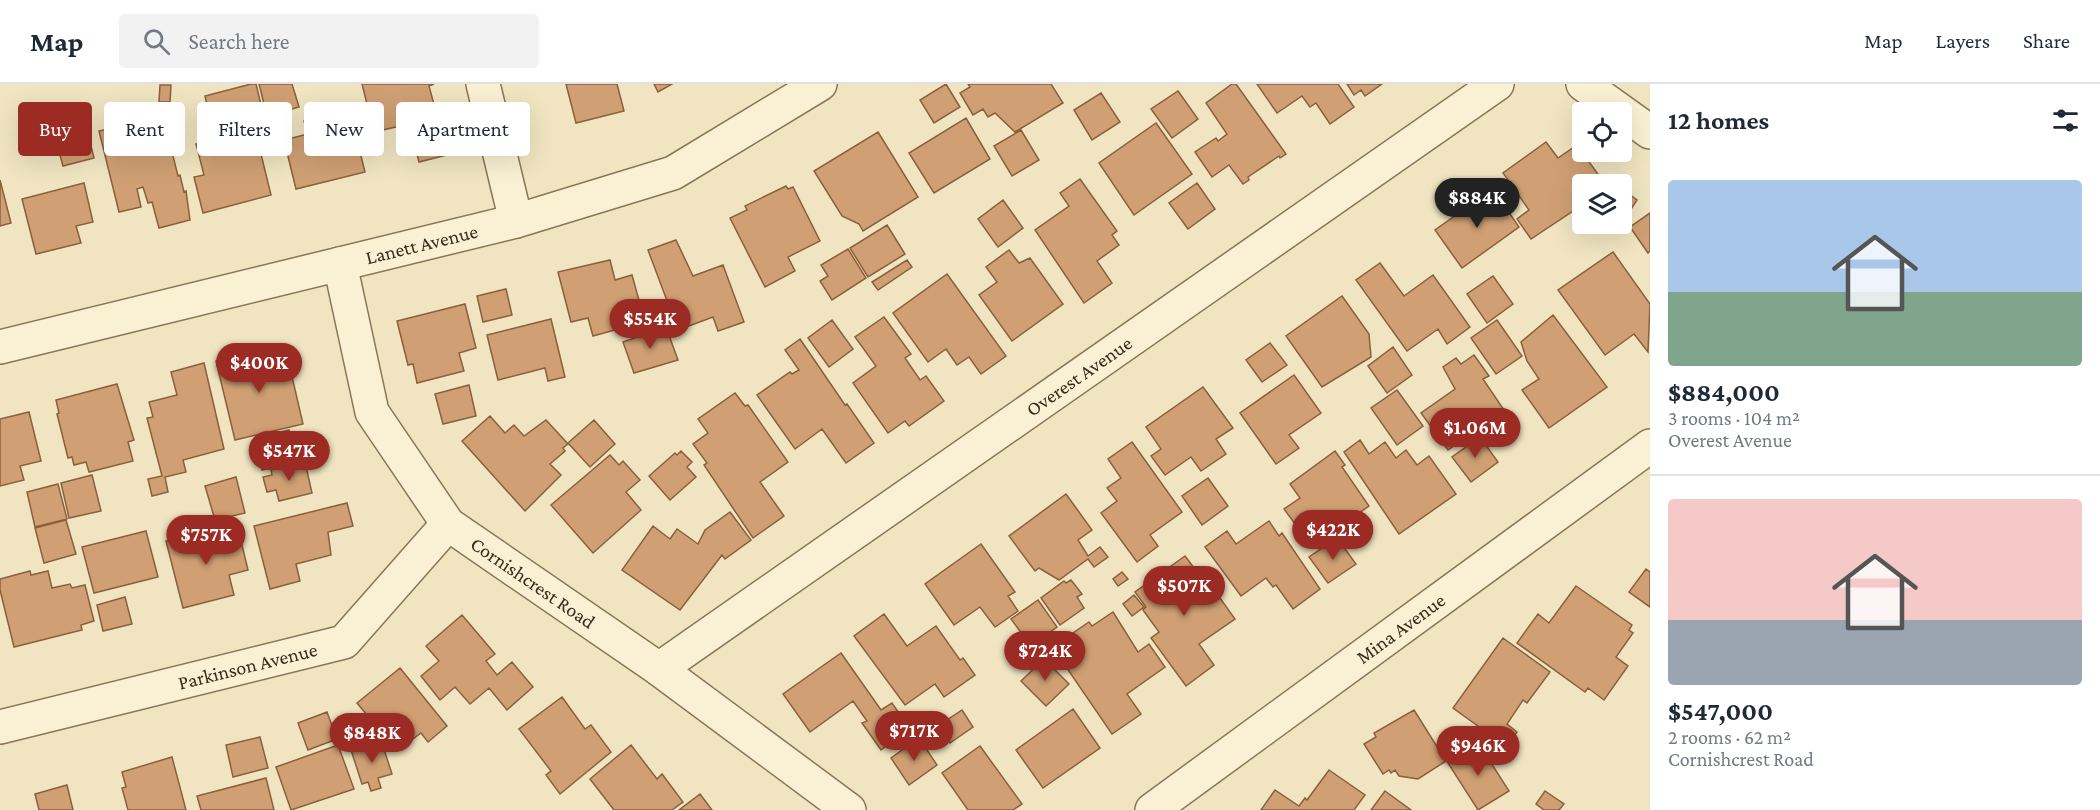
<!DOCTYPE html>
<meta charset="utf-8">
<style>
body{margin:0;font-family:"Crimson Pro",serif;background:#f2f2f3;color:#1f2937;height:100vh;display:flex;flex-direction:column;font-size:22px;white-space:nowrap}
*{box-sizing:border-box;margin:0}
p{font-size:20px;color:#747a83}
.icon{flex:none;width:33px;height:33px;fill:none;stroke:currentColor;stroke-width:2;stroke-linecap:round;stroke-linejoin:round}
.map{position:relative;flex:1;overflow:hidden}
.drawer{display:flex;flex-direction:column;background:#fff;width:450px}
.drawer>*{flex:none}
.top-card{position:absolute;left:18px;top:18px;width:570px;height:54px;display:flex;gap:12px}
.tools{position:absolute;left:1572px;top:18px;display:grid;gap:12px}
.tools a{display:grid;place-items:center;width:60px;height:60px;border-radius:6px;background:#fff;box-shadow:0 6px 24px #0002;font-size:30px}
.price{position:absolute;translate:-50% -51px;padding:0 14px;border-radius:21px;background:#9c2b24;color:#fff;font-size:20px;line-height:39px;filter:drop-shadow(0 2px 3px #0008)}
.price::after{content:'';position:absolute;left:50%;top:36px;width:18px;height:14px;margin-left:-9px;background:inherit;clip-path:polygon(0 0,100% 0,50% 100%)}
.price.selected{background:#222;color:#fff}
ul{padding:0;list-style:none}
li{display:grid;align-content:center;gap:12px;height:318px;padding:0 18px}
li+li{border-top:2px solid #e0e1e3}
li span{display:grid;place-items:center;height:186px;border-radius:6px;color:#555}
li>.icon{margin-inline-start:auto}
span .icon{width:108px;height:108px;fill:#fffc;stroke-width:1}
li b{font-size:26px}
h2{display:flex;justify-content:space-between;align-items:center;height:72px;padding:0 18px;font-size:26px}
.pill{padding:0 21px;border-radius:6px;background:#fff;box-shadow:0 6px 24px #0002;font-size:21px;line-height:54px}
.pill.selected{background:#9c2b24;color:#fff}
header{display:flex;align-items:center;gap:36px;box-sizing:border-box;height:84px;padding:0 30px;background:#fff;border-bottom:2px solid #e0e1e3}
header strong{font-size:28px}
nav{display:flex;gap:33px;margin-inline-start:auto;font-size:21px}
.search{width:420px;height:54px;background:#f2f2f3;display:flex;align-items:center;gap:15px;box-sizing:border-box;padding:0 21px;border-radius:6px;color:#747a83;font-size:22px}
main{display:flex;flex:1;min-height:0}
.map>svg:first-child{display:block}
.building{fill:#d0a074;stroke:#8a603c;stroke-width:1.5}
.lines{fill:none;stroke-linecap:round;stroke-linejoin:round}
.street-casing{stroke:#8a7657;stroke-width:36}
.street{stroke:#faf1d4;stroke-width:33}
.labels{text-anchor:middle;stroke-width:6;stroke-linejoin:round;paint-order:stroke}
.street-label{font-size:20px;fill:#392c1c;stroke:#f7eed0}
</style>
<header>
<strong>Map</strong>
<div class="search"><svg class="icon" aria-label="search" viewBox="0 0 24 24"><circle cx="10" cy="10" r="6"/><path d="M15 15l6 6"/></svg>Search here</div>
<nav><a>Map</a><a>Layers</a><a>Share</a></nav>
</header>
<main>
<div class="map">
<svg width="1650" height="726" viewBox="0 0 1650 726">
<rect width="100%" height="100%" fill="#f0e5c0"/>
<path class="building" d="M251,0H256L264,33L233,41L229,25L209,30L205,12Z
M259,0H292L299,23L267,32Z
M362,0H434L429,2L436,28L443,27L447,44L441,46L447,71L419,78L409,40L374,48Z
M566,0H617L624,27L576,39Z
M654,0H672L658,8Z
M946,0L960,23L934,39L920,16Z
M968,0H1051L1063,19L1015,48L995,29L988,33L983,25L973,31L960,9L970,3Z
M1232,0H1236L1286,70L1280,74L1279,72L1248,93L1249,96L1243,100L1229,81L1212,93L1195,68L1216,54L1218,57L1227,50L1206,19Z
M1257,0H1338L1354,23L1330,40L1316,19L1310,23L1302,12L1277,29Z
M1347,0H1382L1365,12L1361,6L1354,11Z
M160,1H171L170,18H159Z
M1178,7L1198,35L1172,54L1151,25Z
M1101,9L1120,38L1092,56L1074,26Z
M327,31L331,45L353,40L365,88L296,105L284,56L308,50L304,37Z
M966,34L990,75L934,109L909,69Z
M1156,39L1192,90L1134,131L1099,79Z
M86,41L94,74L63,82L54,49Z
M126,41L131,61L168,52L178,92L180,91L184,108L186,107L190,136L159,144L152,118L148,119L143,103L137,105L141,123L119,128L99,47Z
M1021,46L1039,76L1012,92L994,62Z
M244,47L250,68L260,66L271,111L203,129L194,93L204,91L196,60Z
M878,48L918,113L863,147L859,140L842,132L814,87Z
M1546,58L1558,74L1577,61L1605,100H1582V121L1531,155L1517,135L1529,126L1503,89Z
M1080,95L1117,147L1112,151L1119,161L1097,177L1112,199L1084,219L1035,146L1069,122L1060,109Z
M0,96L11,139L0,142Z
M84,99L93,138L76,142L81,159L36,170L22,115Z
M1197,99L1215,125L1188,145L1169,119Z
M786,102L788,105L793,103L820,157L788,173L795,187L765,203L730,134L747,126L745,122Z
M1493,105L1519,143L1462,184L1435,146Z
M1622,105L1637,116L1622,139Z
M1003,116L1023,144L998,163L978,135Z
M1650,129V167L1648,169L1630,143Z
M887,141L905,170L868,193L850,164Z
M676,156L693,192L723,181L744,238L718,247L713,233L678,246L648,166Z
M848,165L866,194L832,216L820,197L828,192L821,181Z
M1009,166L1019,179L1030,174L1063,220L1012,257L979,211L997,198L986,183Z
M1613,168L1650,220L1648,268L1634,250L1605,271L1558,206Z
M610,176L615,196L632,191L640,220L618,226L622,244L593,252L588,234L571,238L558,188Z
M907,176L912,183L878,206L872,198Z
M1380,179L1404,212L1433,191L1470,243L1447,260L1438,245L1407,267L1356,196Z
M947,190L1006,272L981,290L969,273L957,281L946,265L928,278L893,229Z
M1493,192L1513,220L1487,239L1467,210Z
M506,205L512,231L483,238L477,212Z
M1342,212L1369,250L1371,273L1322,303L1286,252Z
M465,220L476,264L459,269L464,287L417,299L413,280L408,281L397,237Z
M1553,231L1607,303L1549,344L1522,306L1539,295L1527,277L1521,258Z
M884,233L911,270L905,274L920,296L926,292L944,317L909,342L905,337L888,349L853,299L876,282L855,253Z
M551,235L565,293L548,297L545,284L498,296L487,251Z
M832,236L853,265L829,283L808,254Z
M1497,236L1522,272L1496,290L1471,254Z
M666,243L678,276L634,289L623,258Z
M800,255L845,321L847,320L874,359L846,379L822,345L795,365L757,311L790,288L792,290L799,286L785,266Z
M1270,259L1287,281L1262,298L1246,276Z
M1393,263L1412,291L1387,309L1368,282Z
M264,265L266,276L287,271L303,340L235,356L216,277Z
M1474,271L1489,292L1483,295L1504,326L1448,366L1421,329L1455,305L1443,283L1456,274L1461,280Z
M204,279L224,365L183,376L186,388L165,393L168,408L152,412L148,395L162,392L147,334L153,333L149,318L177,311L171,288Z
M1294,291L1321,329L1289,351L1299,364L1276,380L1240,329Z
M117,300L134,356L128,358L133,377L89,388L86,378L74,381L72,373L68,374L57,330L59,329L56,316Z
M469,301L476,332L443,340L435,310Z
M1203,303L1233,344L1216,355L1226,370L1201,387L1191,373L1165,391L1151,372L1161,365L1146,343Z
M1397,306L1423,342L1397,361L1371,324Z
M735,309L745,322L748,321L788,378L760,398L784,432L753,454L704,381L707,379L693,360L708,349L698,335Z
M29,328L41,377L20,382L24,396L0,402V335Z
M490,332L505,349L514,341L524,352L546,336L568,360L563,364L565,367L550,380L561,391L525,427L462,357Z
M594,336L615,360L590,383L568,359Z
M289,346L297,378L262,386L255,354Z
M1480,353L1498,378L1471,398L1452,373Z
M1360,356L1369,370L1385,358L1396,374L1406,366L1417,381L1429,372L1456,410L1399,450L1344,368Z
M1132,358L1182,428L1150,451L1158,462L1137,478L1101,429L1117,417L1107,404L1121,394L1108,375Z
M681,367L692,378L687,383L696,393L670,416L649,392L675,369L677,371Z
M1335,367L1345,381L1342,383L1369,422L1312,463L1284,425L1300,414L1290,400Z
M610,371L619,381L623,377L640,396L626,408L641,426L593,469L551,421Z
M305,378L312,409L279,417L276,406L267,408L263,393L272,391L271,386Z
M92,391L101,427L69,434L61,399Z
M236,393L245,429L215,436L205,402Z
M1208,394L1228,422L1202,441L1182,412Z
M58,400L67,435L35,443L27,408Z
M1066,410L1092,446L1078,456L1088,472L1100,463L1108,473L1094,483L1088,475L1059,496L1039,484L1035,487L1009,452Z
M347,419L353,442L328,448L331,471L296,480L300,497L270,505L254,442Z
M730,428L751,456L725,475L722,471L680,526L622,486L653,442L670,455L677,445L698,460L705,446Z
M66,436L76,470L44,479L35,444Z
M1269,437L1279,452L1282,449L1320,505L1293,525L1276,501L1273,503L1266,494L1241,512L1205,463L1227,447L1236,460Z
M224,443L227,455L233,453L235,459L241,457L248,486L229,491L234,511L183,524L166,457Z
M146,447L158,493L94,509L82,463Z
M1337,454L1356,480L1328,499L1309,473Z
M981,460L1015,508L1008,512L1018,527L995,543L980,523L954,541L925,500Z
M1185,472L1197,488L1200,486L1235,535L1199,560L1214,581L1186,602L1151,554L1159,548L1143,526L1146,523L1135,508Z
M1646,485L1650,488V523L1629,508Z
M30,487L31,491L48,487L52,504L70,500L72,504L85,501L94,537L81,541L82,546L14,563L0,506V495Z
M1122,488L1128,495L1118,502L1113,495Z
M1071,496L1082,510L1077,513L1084,524L1060,541L1041,514L1064,497L1066,499Z
M1576,502L1632,541L1629,546L1633,549L1616,573L1628,582L1604,616L1588,604L1585,608L1517,559L1538,530L1549,539Z
M1134,511L1144,523L1132,532L1123,520Z
M125,513L132,540L103,547L97,521Z
M1038,516L1057,543L1031,562L1011,535Z
M1113,528L1138,568L1149,560L1165,583L1127,610L1141,630L1112,650L1051,561L1061,554L1066,561L1076,554L1073,549L1089,538L1092,542Z
M884,530L907,562L936,542L960,576L963,574L975,591L944,613L935,600L905,621L854,552Z
M462,531L495,570L486,577L497,591L512,578L533,603L507,626L489,604L470,620L455,603L440,616L421,592L439,577L426,562Z
M1503,554L1550,588L1527,619L1523,616L1507,640L1517,648L1508,659L1498,652L1496,655L1453,624Z
M841,569L881,626L892,619L910,645L881,666L862,639L867,637L853,617L810,648L783,610Z
M1044,575L1069,600L1046,622L1021,597Z
M400,584L447,642L428,658L421,649L397,667L357,619Z
M562,613L585,645L591,641L611,668L560,710L546,691L551,687L519,645Z
M1073,625L1100,664L1043,704L1016,666Z
M962,626L973,643L950,659L938,642Z
M1414,626L1446,677L1418,695L1399,692L1395,686L1391,689L1389,686L1383,690L1364,660L1376,653L1374,649Z
M327,628L337,655L308,666L298,639Z
M260,653L268,684L233,693L226,661Z
M919,654L937,681L909,701L891,674Z
M381,656L392,690L378,694L381,704L371,707L368,698L362,700L351,666Z
M1479,660L1509,707L1478,726L1448,679Z
M338,661L354,705L291,726L276,683Z
M631,661L657,695L662,690L683,718L672,726H614L590,695Z
M980,662L1022,720L1013,726H968L942,689Z
M172,673L186,726H128L122,704L126,703L122,688Z
M1329,686L1365,711L1354,726H1261L1275,706L1299,722L1305,714L1307,716Z
M266,694L274,726H201L197,712Z
M67,701L73,726H39L35,710Z
M1385,707L1411,726H1371Z
M1545,707L1564,720L1559,726H1544L1536,720Z
M700,710L712,726H679Z"/>
<g class="lines">
<defs>
<g id="street">
<path d="M483,0L516,137"/>
<path d="M1583,0L1650,48"/>
<path id="s1" d="M340,180L372,328L448,440L659,585L849,726"/>
<path id="s2" d="M0,263L516,137L673,89L820,0"/>
<path id="s3" d="M659,585L1497,0"/>
<path id="s4" d="M0,643L344,558L448,440"/>
<path id="s5" d="M1152,726L1650,362"/>
</g>
</defs>
<use href="#street" class="street-casing"/>
<use href="#street" class="street"/>
</g>
<g class="labels">
<g class="street-label">
<text dy="7" stroke="none"><textPath href="#s2" startOffset="434">Lanett Avenue</textPath></text>
<text dy="7" stroke="none"><textPath href="#s3" startOffset="512">Overest Avenue</textPath></text>
<text dy="7" stroke="none"><textPath href="#s1" startOffset="390">Cornishcrest Road</textPath></text>
<text dy="7" stroke="none"><textPath href="#s5" startOffset="308">Mina Avenue</textPath></text>
<text dy="7" stroke="none"><textPath href="#s4" startOffset="255">Parkinson Avenue</textPath></text>
</g>
</g>
</svg>
<div class="tools">
<a><svg class="icon" aria-label="locate" viewBox="0 0 24 24"><circle cx="12" cy="12" r="6"/><path d="M12 2v4M12 18v4M2 12h4M18 12h4"/></svg></a>
<a><svg class="icon" aria-label="layers" viewBox="0 0 24 24"><path d="M12 4l9 5-9 5-9-5zM3 14l9 5 9-5"/></svg></a>
</div>
<b class="price selected" style="left:1477px;top:145px">$884K</b>
<b class="price" style="left:650px;top:266px">$554K</b>
<b class="price" style="left:259px;top:310px">$400K</b>
<b class="price" style="left:1475px;top:375px">$1.06M</b>
<b class="price" style="left:289px;top:398px">$547K</b>
<b class="price" style="left:1333px;top:477px">$422K</b>
<b class="price" style="left:206px;top:482px">$757K</b>
<b class="price" style="left:1184px;top:533px">$507K</b>
<b class="price" style="left:1045px;top:598px">$724K</b>
<b class="price" style="left:914px;top:678px">$717K</b>
<b class="price" style="left:372px;top:680px">$848K</b>
<b class="price" style="left:1478px;top:693px">$946K</b>
<div class="top-card">
<a class="pill selected">Buy</a>
<a class="pill">Rent</a>
<a class="pill">Filters</a>
<a class="pill">New</a>
<a class="pill">Apartment</a>
</div>
</div>
<section class="drawer">
<h2>12 homes<svg class="icon" aria-label="filters" viewBox="0 0 24 24"><path d="M4 7h16M4 17h16"/><circle cx="9" cy="7" r="2"/><circle cx="15" cy="17" r="2"/></svg></h2>
<ul>
<li><span style="background:linear-gradient(#a9c7e8 60%,#7fa58c 0)"><svg class="icon" aria-label="home" viewBox="0 0 24 24"><path d="M3 11l9-7 9 7M6 9v11h12V9"/></svg></span><div><b>$884,000</b><p>3 rooms · 104 m²</p><p>Overest Avenue</p></div></li>
<li><span style="background:linear-gradient(#f6c9c9 65%,#9aa5b1 0)"><svg class="icon" aria-label="home" viewBox="0 0 24 24"><path d="M3 11l9-7 9 7M6 9v11h12V9"/></svg></span><div><b>$547,000</b><p>2 rooms · 62 m²</p><p>Cornishcrest Road</p></div></li>
</ul>
</section>
</main>
